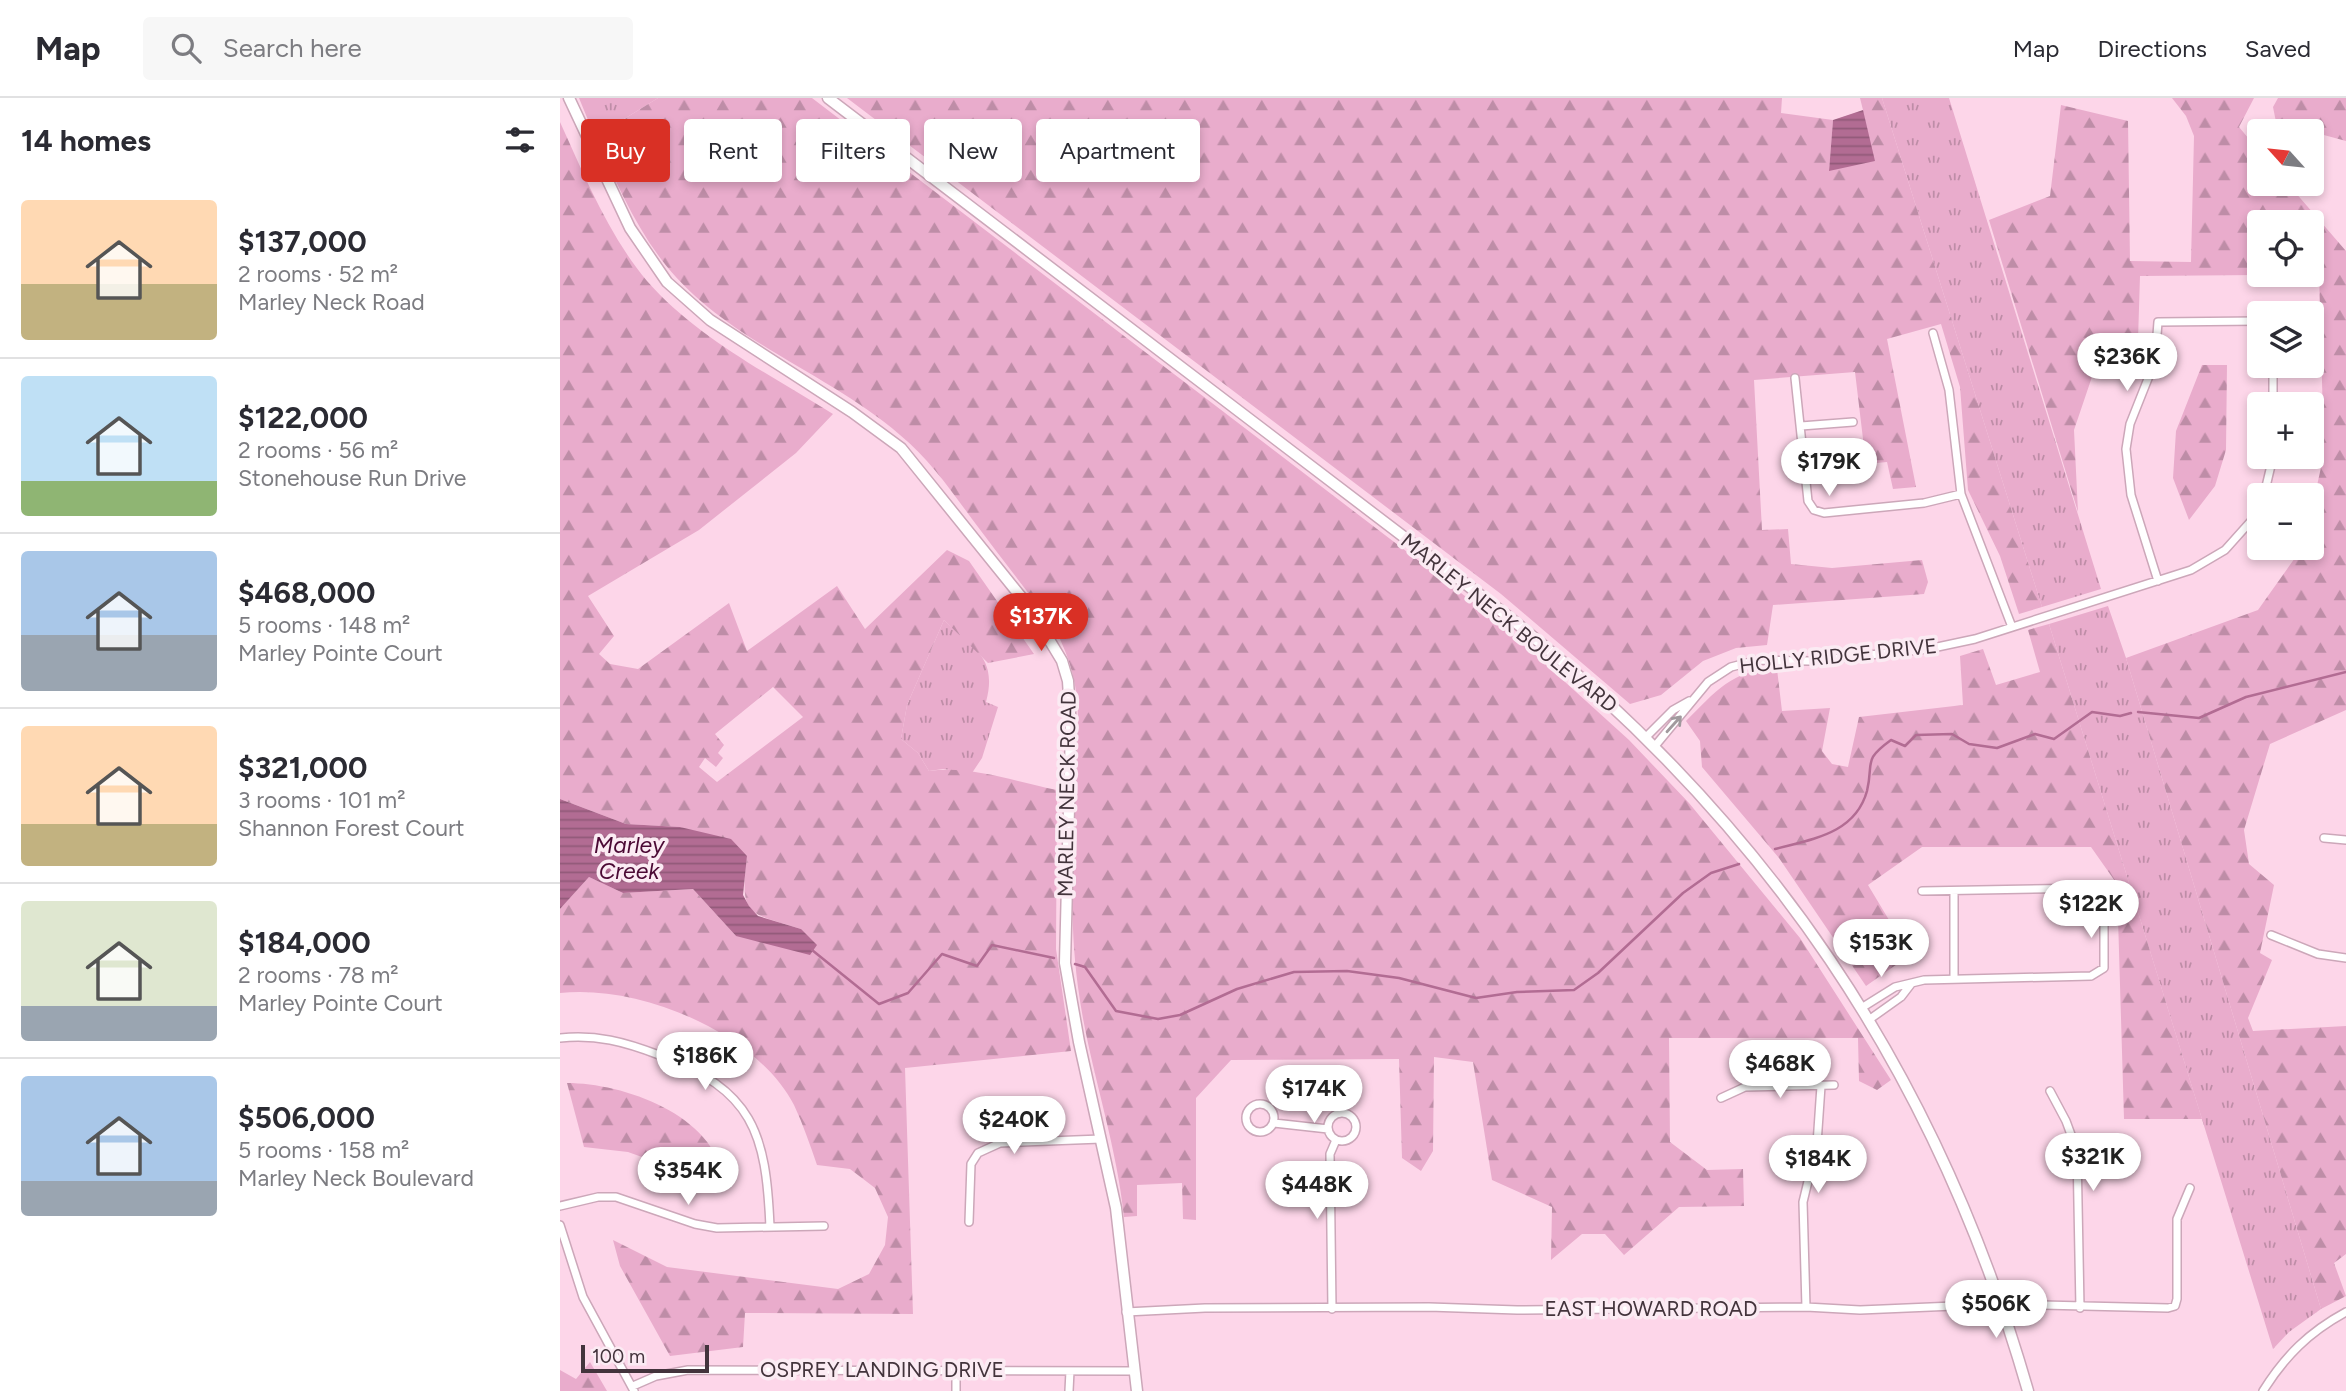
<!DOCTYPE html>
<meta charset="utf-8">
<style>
body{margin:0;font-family:Figtree,sans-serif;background:#f7f7f7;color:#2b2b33;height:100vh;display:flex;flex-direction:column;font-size:26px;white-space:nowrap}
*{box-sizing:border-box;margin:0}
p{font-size:23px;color:#7c7c81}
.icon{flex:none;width:38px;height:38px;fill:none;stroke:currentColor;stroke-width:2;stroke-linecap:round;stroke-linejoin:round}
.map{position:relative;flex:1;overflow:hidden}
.details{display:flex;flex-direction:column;background:#fff;width:560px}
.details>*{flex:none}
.hud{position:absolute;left:21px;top:21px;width:665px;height:63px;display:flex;gap:14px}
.needle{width:46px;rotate:297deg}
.fabs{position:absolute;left:1687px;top:21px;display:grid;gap:14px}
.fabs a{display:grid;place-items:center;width:77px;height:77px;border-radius:7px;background:#fff;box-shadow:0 4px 10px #0003;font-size:35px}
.scale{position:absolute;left:21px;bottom:18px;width:128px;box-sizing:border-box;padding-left:7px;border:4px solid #43343c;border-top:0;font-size:19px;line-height:24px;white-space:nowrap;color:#43343c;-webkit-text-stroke:5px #fbebf3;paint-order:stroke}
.price{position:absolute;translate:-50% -60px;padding:0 16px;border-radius:24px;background:#fff;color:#222;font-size:23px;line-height:46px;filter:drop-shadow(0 2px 4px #0008)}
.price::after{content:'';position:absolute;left:50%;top:42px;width:21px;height:16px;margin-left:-10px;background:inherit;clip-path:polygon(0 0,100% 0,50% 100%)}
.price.selected{background:#d93025;color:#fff}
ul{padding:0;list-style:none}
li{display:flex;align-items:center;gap:21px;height:175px;padding:0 21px}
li+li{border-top:2px solid #e1e1e2}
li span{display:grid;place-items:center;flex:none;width:196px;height:140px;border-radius:7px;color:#555}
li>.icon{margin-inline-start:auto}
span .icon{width:84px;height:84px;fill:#fffc;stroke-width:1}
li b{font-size:30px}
h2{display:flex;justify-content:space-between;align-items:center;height:84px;padding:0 21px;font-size:30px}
.tag{padding:0 24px;border-radius:7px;background:#fff;box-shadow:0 4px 10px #0003;font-size:24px;line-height:63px}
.tag.selected{background:#d93025;color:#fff}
header{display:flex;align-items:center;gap:42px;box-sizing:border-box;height:98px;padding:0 35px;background:#fff;border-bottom:2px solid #e1e1e2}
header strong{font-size:33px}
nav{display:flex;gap:38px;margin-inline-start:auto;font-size:24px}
.search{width:490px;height:63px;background:#f7f7f7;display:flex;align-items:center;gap:18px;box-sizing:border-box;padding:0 24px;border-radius:7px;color:#7c7c81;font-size:26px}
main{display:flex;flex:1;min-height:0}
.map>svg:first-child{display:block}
.grass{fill:url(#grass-tufts)}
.forest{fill:url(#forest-firs);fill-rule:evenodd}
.water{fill:url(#water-rules)}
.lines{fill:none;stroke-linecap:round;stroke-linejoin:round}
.stream{stroke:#b26c93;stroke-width:2.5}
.street-casing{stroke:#cca7b9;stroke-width:10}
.secondary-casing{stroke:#cca7b9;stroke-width:13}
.street{stroke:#fff;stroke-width:7}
.secondary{stroke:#fff;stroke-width:10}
.oneway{stroke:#a19a9e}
.labels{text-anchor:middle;stroke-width:7;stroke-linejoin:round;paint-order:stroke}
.street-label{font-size:21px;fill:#43343c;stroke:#fbebf3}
.water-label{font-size:23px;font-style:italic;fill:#4b0934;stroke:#fbebf3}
</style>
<header>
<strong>Map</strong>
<div class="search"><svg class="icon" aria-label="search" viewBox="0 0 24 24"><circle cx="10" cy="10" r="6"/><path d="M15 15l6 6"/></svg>Search here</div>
<nav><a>Map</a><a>Directions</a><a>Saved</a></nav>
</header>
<main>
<section class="details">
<h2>14 homes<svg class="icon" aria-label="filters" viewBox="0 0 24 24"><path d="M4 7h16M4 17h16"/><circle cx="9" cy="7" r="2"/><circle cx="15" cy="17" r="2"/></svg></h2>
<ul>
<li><span style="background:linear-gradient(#ffd9b3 60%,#c2b280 0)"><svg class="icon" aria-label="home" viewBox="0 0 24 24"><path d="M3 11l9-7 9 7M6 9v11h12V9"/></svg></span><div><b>$137,000</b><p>2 rooms · 52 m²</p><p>Marley Neck Road</p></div></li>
<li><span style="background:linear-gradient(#bfe0f5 75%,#8fb573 0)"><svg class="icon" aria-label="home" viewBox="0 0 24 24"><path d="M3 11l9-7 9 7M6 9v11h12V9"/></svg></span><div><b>$122,000</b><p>2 rooms · 56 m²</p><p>Stonehouse Run Drive</p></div></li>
<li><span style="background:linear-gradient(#a9c7e8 60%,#9aa5b1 0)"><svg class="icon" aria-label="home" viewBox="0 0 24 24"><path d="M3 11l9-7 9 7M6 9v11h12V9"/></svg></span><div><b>$468,000</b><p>5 rooms · 148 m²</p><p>Marley Pointe Court</p></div></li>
<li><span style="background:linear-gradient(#ffd9b3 70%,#c2b280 0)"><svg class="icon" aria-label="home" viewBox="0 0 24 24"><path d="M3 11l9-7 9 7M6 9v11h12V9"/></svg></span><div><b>$321,000</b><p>3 rooms · 101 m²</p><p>Shannon Forest Court</p></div></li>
<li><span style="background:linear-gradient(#dfe7d0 75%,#9aa5b1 0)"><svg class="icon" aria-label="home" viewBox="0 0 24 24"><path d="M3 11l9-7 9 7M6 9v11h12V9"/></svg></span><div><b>$184,000</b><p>2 rooms · 78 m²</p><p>Marley Pointe Court</p></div></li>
<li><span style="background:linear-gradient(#a9c7e8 75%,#9aa5b1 0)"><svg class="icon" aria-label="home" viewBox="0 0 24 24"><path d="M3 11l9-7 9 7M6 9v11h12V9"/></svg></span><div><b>$506,000</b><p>5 rooms · 158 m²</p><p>Marley Neck Boulevard</p></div></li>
</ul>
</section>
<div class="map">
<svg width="1786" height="1293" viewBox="0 0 1786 1293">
<defs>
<pattern id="grass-tufts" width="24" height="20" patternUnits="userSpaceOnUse" patternTransform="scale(1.75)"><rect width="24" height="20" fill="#e9accc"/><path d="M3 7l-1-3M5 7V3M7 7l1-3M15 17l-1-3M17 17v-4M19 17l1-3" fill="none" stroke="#be8da7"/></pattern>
<pattern id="forest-firs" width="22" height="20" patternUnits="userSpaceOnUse" patternTransform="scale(1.75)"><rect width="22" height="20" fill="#e9accc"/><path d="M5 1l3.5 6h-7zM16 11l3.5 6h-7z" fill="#be8da7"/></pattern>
<pattern id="water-rules" width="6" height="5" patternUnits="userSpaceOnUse" patternTransform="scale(1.75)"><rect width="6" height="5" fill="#b26c93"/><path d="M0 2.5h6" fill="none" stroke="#925a79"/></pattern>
</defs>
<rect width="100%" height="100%" fill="#fdd6e9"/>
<path class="grass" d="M19,0H98L35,39Z
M1322,0H1389L1541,491L1482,509Z
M1548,508L1566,560L1761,1211L1729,1234L1713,1251L1489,526Z
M384,522C413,550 438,559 426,604L438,609L422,660L412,675L383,671L369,673L358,655L341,641L347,607Z"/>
<path class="forest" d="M98,0H252L939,524L1069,642L1129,705L1240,840L1331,982L1317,992L1299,983L1298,940H1109L1110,1044L1147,1072L1183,1071L1184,1108L1119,1109L1064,1157L1045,1136H1022L991,1162L992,1109L932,1082L913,964L874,959L873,1053L861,1073L842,1060L839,961L671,962L636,1000V1122L623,1121L622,1085L577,1087V1118L564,1119C556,1041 528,966 518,889C506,800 516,706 518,617C517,582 509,558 493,527C466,492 439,457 412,421C390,391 369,361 340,337C266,273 161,241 101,161C73,124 55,81 35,39Z
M287,0H1222L1221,15L1273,22L1269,73L1303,12L1300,0H1322L1482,509L1459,516L1440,458L1408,392L1400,289L1381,226L1327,241L1356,389L1333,391L1327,364L1306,366L1295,274L1194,282L1202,432L1228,431L1231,466L1272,470L1362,462L1368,484L1364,496L1213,507L1207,547L1176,550L1143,563L1101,597L1070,606L941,496Z
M1612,0H1694L1679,29L1699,53V86H1728L1786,153V612L1710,646L1684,732L1689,766L1714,787L1700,855L1712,862L1688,920L1693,933L1786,928V1156L1774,1165L1786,1198L1761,1211L1566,560L1698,512L1742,450H1752V410L1764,356L1759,176H1752V124H1699V177L1580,178L1578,242L1568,269L1536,267L1514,332L1518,414L1429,122L1490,98L1501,7L1568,23L1570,163L1631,164L1634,38L1626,18Z
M1718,0H1786V43L1716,24L1713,9Z
M0,24C24,77 49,138 87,183C137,240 209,276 273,316L236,355L139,432L28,498L54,538L39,556L50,566L78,571L169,505L187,553L277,488L305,531L387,452L409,463L474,556L428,565L384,522L347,607L341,641L358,655L369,673C410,667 457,684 497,692L496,851L511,953L345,970L353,1216L185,1215L183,1249L110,1258L60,1168L53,1142L107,1169L278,1191L309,1176L325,1147L328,1119L315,1090L290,1071L257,1067C250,1047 243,1026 234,1007C196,934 79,886 0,895V811L29,779L63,795L133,791L176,838L241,831C186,814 180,818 187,758L120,729L66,726L0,701ZM213,589L243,619L157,684L139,669L145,660L156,669L163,660L158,655L164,647L155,636Z
M1642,267H1667L1666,352L1655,388L1629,422L1613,380L1616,333Z
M1489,526L1642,1021H1564L1557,786L1531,749H1362L1308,787L1350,857L1306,888L1219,760L1142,669L1140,643L1126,623C1155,594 1174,570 1217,571L1222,613L1270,610L1262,653L1272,666L1288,669L1299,619L1403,607L1400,558L1423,551L1436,587L1480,574L1468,532Z
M7,985C63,985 156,1017 163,1082H146L68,1054L24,1049Z
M30,1264L47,1293H0V1272L16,1281Z"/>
<path class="water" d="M1303,12L1315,63L1269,73L1273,22Z
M0,701L66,726L120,729L171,741L187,758L183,797L189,808L198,818L241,831L257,847L250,857L176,838L133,791L63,795L29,779L0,811Z"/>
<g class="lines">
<path class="stream" d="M1578,614L1639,620L1686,599L1786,574
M1215,751C1252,741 1295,736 1307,693C1314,664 1302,663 1331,642L1345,648L1356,637L1392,636L1409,646L1437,650L1475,636L1494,641L1532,614L1560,618L1571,615
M252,852L319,906L348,895L382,856L417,868L432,847L494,860
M515,866L525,869L556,913L598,921L620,917L677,891L734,874L787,873L839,880L916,900L957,894L1014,892L1038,875L1123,795L1151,775L1179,766"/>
<defs>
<path id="street" d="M1373,235L1389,292L1401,396L1452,529
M1713,268V306
M1235,280L1248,403L1254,412L1264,415L1364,405L1401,396
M1241,328L1293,324
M1704,397L1713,359
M1598,483L1571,397L1566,351L1570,326L1595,263L1598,224L1699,223
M1086,639L1113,612L1129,603
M1095,648L1148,584L1171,569L1198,562L1250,563L1368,551L1415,541L1631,472L1665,452L1691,423L1699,409
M1764,740L1786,742
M1711,837L1758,856L1786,860
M1394,880V793
M1303,909L1335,889L1364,882L1531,878L1544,870V803L1535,790L1362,793
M1310,921L1341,899L1351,886
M0,940C36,936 65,944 99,957C193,992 206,1034 210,1129
M1490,993L1506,1023L1517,1053L1520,1210
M1161,1000L1185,989L1274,987
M686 1020a14 14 0 1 1 28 0a14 14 0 1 1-28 0Z
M768 1029a14 14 0 1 1 28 0a14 14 0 1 1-28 0Z
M714,1025L768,1031
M0,1108L38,1099H56L135,1126L157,1130L264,1128
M409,1124L411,1066L418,1055L440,1045L541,1041
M0,1127L23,1199L74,1293
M1246,1209L1243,1104L1257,1046L1261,988
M772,1211L770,1056L776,1042
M566,1214L645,1210L869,1209L957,1212L1246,1209L1300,1212L1441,1206L1608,1210L1615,1208L1617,1201V1121L1630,1090
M73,1288L96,1278L128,1272L574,1273
M396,1293V1272
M509,1293L510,1273
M1703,1293C1725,1258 1749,1234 1786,1214"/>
<path id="secondary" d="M9,0L70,130L107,184L150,222L292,314L341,350L470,510L502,563L508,583L511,631L505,865L519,944L556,1110L577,1293
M268,0L945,516C1206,723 1376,972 1468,1293"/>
</defs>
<use href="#street" class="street-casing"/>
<use href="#secondary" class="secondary-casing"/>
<use href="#street" class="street"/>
<use href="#secondary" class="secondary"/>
</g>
<defs><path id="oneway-shaft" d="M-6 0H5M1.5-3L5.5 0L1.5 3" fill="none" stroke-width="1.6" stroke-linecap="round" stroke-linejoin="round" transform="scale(1.75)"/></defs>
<use class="oneway" href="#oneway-shaft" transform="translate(1114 626) rotate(-48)"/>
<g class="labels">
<g class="street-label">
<text transform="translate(949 525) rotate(39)" y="7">MARLEY NECK BOULEVARD</text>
<text transform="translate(1278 558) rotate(-6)" y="7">HOLLY RIDGE DRIVE</text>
<text transform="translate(507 696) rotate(-89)" y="7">MARLEY NECK ROAD</text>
<text x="1091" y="1218">EAST HOWARD ROAD</text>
<text x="322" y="1279">OSPREY LANDING DRIVE</text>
</g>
<g class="water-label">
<text x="69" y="755">Marley<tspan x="69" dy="26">Creek</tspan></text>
</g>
</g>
</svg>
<div class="fabs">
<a><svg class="needle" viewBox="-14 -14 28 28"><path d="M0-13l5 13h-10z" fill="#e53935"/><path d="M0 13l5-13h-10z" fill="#7c7c81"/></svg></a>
<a><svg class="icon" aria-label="locate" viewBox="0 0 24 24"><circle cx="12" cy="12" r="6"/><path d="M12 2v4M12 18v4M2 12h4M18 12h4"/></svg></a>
<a><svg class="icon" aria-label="layers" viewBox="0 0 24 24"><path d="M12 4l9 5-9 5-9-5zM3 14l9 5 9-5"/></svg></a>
<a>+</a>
<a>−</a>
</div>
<div class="scale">100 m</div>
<b class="price" style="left:1567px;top:295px">$236K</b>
<b class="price" style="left:1269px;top:400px">$179K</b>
<b class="price selected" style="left:481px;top:555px">$137K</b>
<b class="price" style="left:1531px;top:842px">$122K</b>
<b class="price" style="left:1321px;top:881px">$153K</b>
<b class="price" style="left:145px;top:994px">$186K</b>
<b class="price" style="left:1220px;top:1002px">$468K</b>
<b class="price" style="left:754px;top:1027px">$174K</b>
<b class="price" style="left:454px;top:1058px">$240K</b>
<b class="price" style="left:1533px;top:1095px">$321K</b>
<b class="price" style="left:1258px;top:1097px">$184K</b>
<b class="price" style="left:128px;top:1109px">$354K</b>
<b class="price" style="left:757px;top:1123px">$448K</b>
<b class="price" style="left:1436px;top:1242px">$506K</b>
<div class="hud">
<a class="tag selected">Buy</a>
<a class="tag">Rent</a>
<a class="tag">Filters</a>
<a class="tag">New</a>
<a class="tag">Apartment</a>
</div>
</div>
</main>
